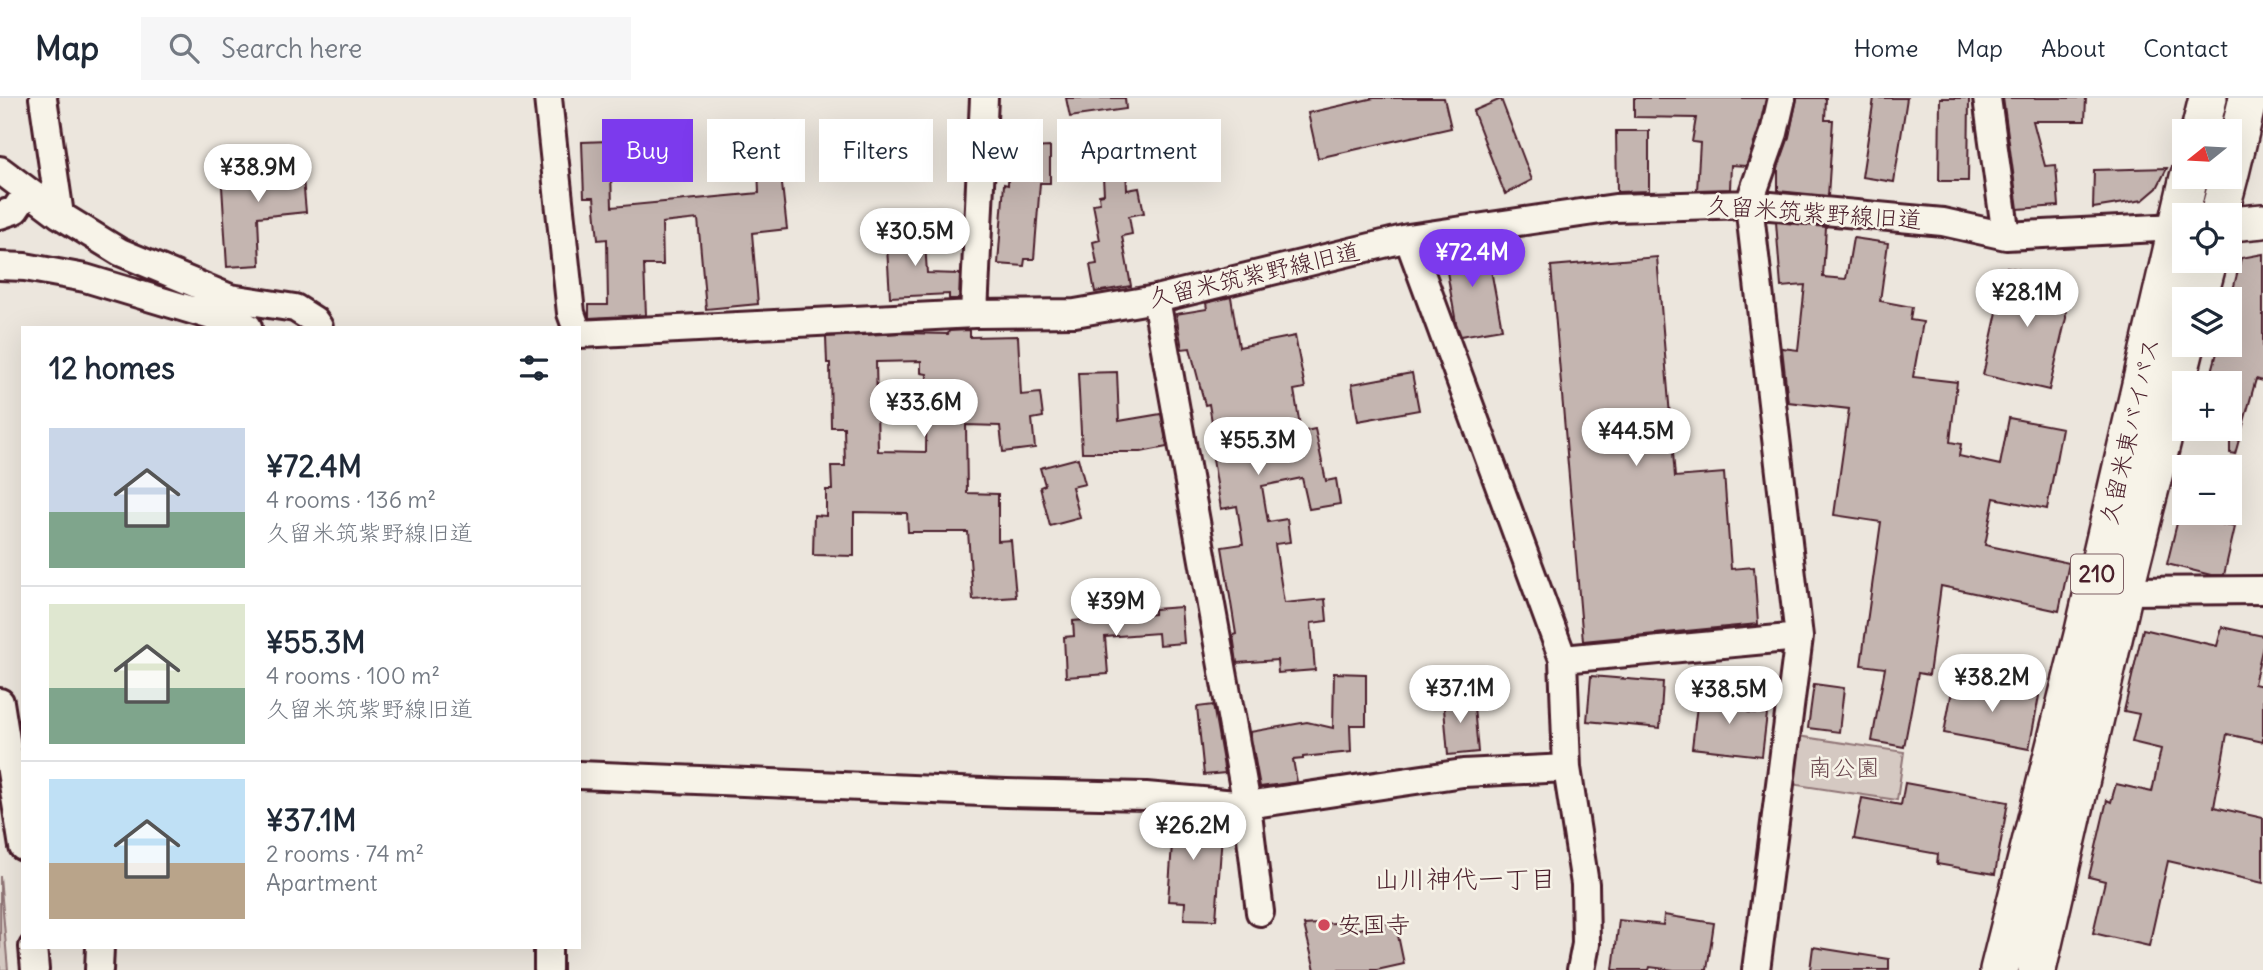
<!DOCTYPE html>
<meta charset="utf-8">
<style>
body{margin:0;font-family:Delius,"Klee One",sans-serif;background:#f6f6f7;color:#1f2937;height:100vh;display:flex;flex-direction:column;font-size:26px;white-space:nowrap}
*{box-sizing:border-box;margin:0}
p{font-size:23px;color:#747a83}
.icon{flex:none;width:38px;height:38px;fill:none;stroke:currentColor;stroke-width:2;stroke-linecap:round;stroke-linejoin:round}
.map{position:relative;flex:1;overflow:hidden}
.sheet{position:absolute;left:21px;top:228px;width:560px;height:623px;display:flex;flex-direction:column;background:#fff;border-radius:0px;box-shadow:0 7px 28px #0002}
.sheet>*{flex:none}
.banner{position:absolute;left:602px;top:21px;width:665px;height:63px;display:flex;gap:14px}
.needle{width:46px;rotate:252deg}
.fabs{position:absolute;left:2172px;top:21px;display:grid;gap:14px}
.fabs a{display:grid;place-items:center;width:70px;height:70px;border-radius:0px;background:#fff;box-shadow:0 7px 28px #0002;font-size:35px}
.price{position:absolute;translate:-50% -60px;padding:0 16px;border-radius:24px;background:#fff;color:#222;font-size:23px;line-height:46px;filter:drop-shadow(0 2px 4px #0008)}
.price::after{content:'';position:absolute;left:50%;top:42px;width:21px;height:16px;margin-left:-10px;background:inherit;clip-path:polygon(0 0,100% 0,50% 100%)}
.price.on{background:#7c3aed;color:#fff}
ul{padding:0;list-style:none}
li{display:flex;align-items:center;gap:21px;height:175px;padding:0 28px}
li+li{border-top:2px solid #e0e1e3}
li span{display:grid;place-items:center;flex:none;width:196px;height:140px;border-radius:0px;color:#555}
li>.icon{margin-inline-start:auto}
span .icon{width:84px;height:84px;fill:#fffc;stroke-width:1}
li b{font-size:30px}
h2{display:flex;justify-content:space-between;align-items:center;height:84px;padding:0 28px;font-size:30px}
.tag{padding:0 24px;border-radius:0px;background:#fff;box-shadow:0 7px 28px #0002;font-size:24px;line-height:63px}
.tag.on{background:#7c3aed;color:#fff}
header{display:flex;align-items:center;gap:42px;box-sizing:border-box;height:98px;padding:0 35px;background:#fff;border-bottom:2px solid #e0e1e3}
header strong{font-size:33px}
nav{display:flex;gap:38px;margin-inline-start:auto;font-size:24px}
.search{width:490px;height:63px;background:#f6f6f7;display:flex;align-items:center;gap:18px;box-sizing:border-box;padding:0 24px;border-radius:0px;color:#747a83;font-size:26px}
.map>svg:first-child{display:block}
.green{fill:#d5c9c2;stroke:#907476;stroke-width:2}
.building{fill:#c4b5b0;stroke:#4a1f2b;stroke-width:2;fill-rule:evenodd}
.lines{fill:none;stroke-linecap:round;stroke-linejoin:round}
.minor-casing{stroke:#4a1f2b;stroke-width:32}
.major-casing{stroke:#4a1f2b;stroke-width:38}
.highway-casing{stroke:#4a1f2b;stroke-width:42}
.minor{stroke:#f7f3e8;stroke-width:26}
.major{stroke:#f7f3e8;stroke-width:33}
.highway{stroke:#f7f3e8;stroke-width:37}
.poi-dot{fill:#d1495b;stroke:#f7f3e8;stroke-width:2.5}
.labels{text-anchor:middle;stroke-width:5;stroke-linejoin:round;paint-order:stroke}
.shield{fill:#f7f3e8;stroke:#7e5f64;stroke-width:2}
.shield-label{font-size:23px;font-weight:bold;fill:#4a1f2b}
.street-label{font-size:24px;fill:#4a1f2b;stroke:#f7f3e8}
.park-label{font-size:24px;fill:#6d4a51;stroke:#f7f3e8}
.poi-label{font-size:24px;fill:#4a1f2b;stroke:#f7f3e8;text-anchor:start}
.neighbourhood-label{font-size:26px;fill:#4a1f2b;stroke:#f7f3e8}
</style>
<header>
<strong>Map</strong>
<div class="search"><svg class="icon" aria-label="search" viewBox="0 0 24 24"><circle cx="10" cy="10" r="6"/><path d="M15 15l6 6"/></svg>Search here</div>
<nav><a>Home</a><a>Map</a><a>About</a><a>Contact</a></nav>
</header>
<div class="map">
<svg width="2263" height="872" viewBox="0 0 2263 872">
<rect width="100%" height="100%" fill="#ece6dd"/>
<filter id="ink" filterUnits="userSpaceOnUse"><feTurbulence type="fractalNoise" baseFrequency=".0143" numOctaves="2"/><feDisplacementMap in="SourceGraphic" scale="14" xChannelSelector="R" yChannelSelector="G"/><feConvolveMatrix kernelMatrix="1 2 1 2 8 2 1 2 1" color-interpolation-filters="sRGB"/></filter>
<g filter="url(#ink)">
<path class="green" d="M1791,637L1904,654L1897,702L1784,685Z
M0,778L8,872H0Z"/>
<path class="building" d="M1066,0H1125L1126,11L1070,19Z
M1374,0H1444L1451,30L1318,60L1308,15Z
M1634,0H1766L1759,31L1746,68L1731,67L1730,91L1697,92L1700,45L1692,44L1696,20L1634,19Z
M1797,0H1826L1825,22H1833L1828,98L1778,93V70L1789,39Z
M1874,0H1907L1894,84L1862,79Z
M1940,0H1969L1968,83H1939Z
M2003,0H2086L2085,23H2033L2045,68L2056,67L2059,108L2018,111Z
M1501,1L1532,82L1505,96L1473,13Z
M775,24L787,131L752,135L758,206L706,211L698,121L662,125L663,167H644L646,217L589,220V207H608L607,141L598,142L594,99H584L582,44L636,42L637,71L611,72L612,109L759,95L758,68L715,69V62H712L710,34Z
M1616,33H1649V93L1617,94Z
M1125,46L1127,92L1139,90L1144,115L1129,118L1132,136L1122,138L1131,188L1095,194L1090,167L1097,166L1093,144L1100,142L1093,106L1100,105L1099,97L1104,96L1101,47Z
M1050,49V85H1040L1034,161H1025L1024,168L998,166L1004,86L1008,87L1009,51Z
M301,58L306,114L258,119L260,167L227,169L221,72L268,69L267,61Z
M2167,70L2157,90L2143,102L2093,110L2094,72Z
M1776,124L1826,129L1823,179L1846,181L1853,140L1888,145L1880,203L1912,209L1910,222L1923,224L1913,279L1957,284L1950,344L1961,346L1959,358L2000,367L2009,320L2062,330L2047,411L1994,400L1985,447L2069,465L2059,513L1941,488L1929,577L1918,575L1904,649L1872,643L1885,570L1861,567L1881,424L1834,417L1849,311L1788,304L1782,250L1798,252L1805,187L1781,189Z
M924,130L927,175L960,176L959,201H949V196L890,199L886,133Z
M1486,145L1502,231L1461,238L1456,225L1443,151Z
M2263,156V283L2256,281L2235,356L2230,355V285H2209L2219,247H2230V204L2241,160Z
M1657,159L1675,379L1724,375L1731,471L1754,469L1758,526L1583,543L1551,168Z
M2007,169L2064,182L2066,220L2049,292L1983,277Z
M1231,199L1239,249L1295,238L1305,290L1294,292L1301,334L1315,331L1326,383L1336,381L1340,406L1309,411L1302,380L1262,388L1268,424L1287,421L1290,444L1275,446L1284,505L1325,501L1327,523L1311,525L1315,572L1278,575L1277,562L1237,565L1233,537L1236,536L1222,449L1243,446L1237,408L1221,411L1213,361L1218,360L1209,306L1205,307L1190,250L1182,251L1176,216L1207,211L1206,205Z
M970,232V239L1018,238L1021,297L1040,295L1043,319L1032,321L1035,350L1003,354L1000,328L966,327L967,395L998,396V443L1011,442L1016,499L973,502L968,434H908L907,415L854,414V458L813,457L814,417L826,418V392H832L831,368H845L844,329H831L830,265H827L826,239L902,235L948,236L949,233ZM921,263V275L927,276L926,354L878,353L876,264Z
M1117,274L1119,323L1161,316L1167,349L1141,354H1082L1078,275Z
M1412,275L1419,312L1358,323L1352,286Z
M1078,360L1085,386L1072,389L1080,420L1050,428L1040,389L1045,387L1040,370Z
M2179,417L2235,429L2224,477H2211L2167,466Z
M1181,509L1184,545L1159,547L1158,535L1105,539L1108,576L1066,579L1064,539L1074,538L1073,523L1154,516V511Z
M2222,529L2263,538V548L2254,586L2263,588V644L2227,636L2214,709L2263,720V785L2168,763L2149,848L2093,835L2105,783L2089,779L2107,702L2111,704L2116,686L2152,694L2161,651L2132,644L2139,616L2124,613L2143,531L2217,548Z
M1334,575L1366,576V627H1350L1351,654L1303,659V661L1293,662L1297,684L1260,689L1250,634L1307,624L1333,630Z
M1591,578L1663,584L1660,630L1587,623Z
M1954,582L2039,598L2029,651L1944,635Z
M1814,586L1844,590L1839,634L1808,630Z
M1731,595L1750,597L1748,614L1767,616L1762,658L1692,650L1698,599L1730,603Z
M1473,597L1478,654L1448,657L1443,599Z
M1213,607L1225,675L1204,677L1197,609Z
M1905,685L2008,704L1995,776L1937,766L1938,756L1854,741L1862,700L1901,707Z
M1160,715L1223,721L1216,822L1184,821L1185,804L1168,803L1172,746L1157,745Z
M1664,817L1714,825L1707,872H1674L1650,869L1649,872H1613L1619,822L1663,827Z
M1395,823L1404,866L1377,872H1315L1304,827L1350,824L1351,828H1354L1355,832Z
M1813,849L1889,861V872H1810Z"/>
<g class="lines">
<defs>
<path id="minor" d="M43,0L60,117
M548,0L571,215L576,229
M1987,0L2006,138
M0,72L60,117L120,154L230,200L295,210L314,222L319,229
M0,117L15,112L28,93
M1408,140L1563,561L1567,670L1585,786L1586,846L1581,872
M0,168L25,169L85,180L248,229
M1156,201L1247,707L1260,814
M974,216L984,0
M579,236L974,216L1075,215L1156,201L1408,140L1615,110L1749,106L1943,124L2006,138L2177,129
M2124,493L2263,492
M1563,561L1799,539
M0,604L23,749
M579,677L1006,695L1146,698L1247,707L1463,675L1567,670
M33,849L35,872
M99,872L100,849
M548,872V849
M1756,872L1799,539L1749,106L1774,35L1782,0"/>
<path id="major" d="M2230,126L2263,123"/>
<path id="highway" d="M2200,33L2208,0
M2230,75L2248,0
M2219,117L2229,79
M2198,201L2208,163
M1999,872L2084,533L2189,79
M2037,872L2124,493L2186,247"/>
</defs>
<use href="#minor" class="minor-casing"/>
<use href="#major" class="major-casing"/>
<use href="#highway" class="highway-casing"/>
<use href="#minor" class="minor"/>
<use href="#major" class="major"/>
<use href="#highway" class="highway"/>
</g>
</g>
<circle class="poi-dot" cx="1324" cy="827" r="7"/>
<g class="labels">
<rect class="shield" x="2071" y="456.5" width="52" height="39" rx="5"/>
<g class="shield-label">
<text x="2097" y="484">210</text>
</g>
<g class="street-label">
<text transform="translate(1814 115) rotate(4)" y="8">久留米筑紫野線旧道</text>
<text transform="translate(1254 177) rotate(-13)" y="8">久留米筑紫野線旧道</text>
<text transform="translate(2130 333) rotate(-77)" y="8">久留米東バイパス</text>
</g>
<g class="park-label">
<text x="1844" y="678">南公園</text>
</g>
<g class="poi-label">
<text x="1338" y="835">安国寺</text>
</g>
<g class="neighbourhood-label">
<text x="1465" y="790">山川神代一丁目</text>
</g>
</g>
</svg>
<div class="fabs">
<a><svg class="needle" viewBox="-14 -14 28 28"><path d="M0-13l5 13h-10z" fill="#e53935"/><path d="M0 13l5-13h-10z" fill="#747a83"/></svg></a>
<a><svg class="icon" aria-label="locate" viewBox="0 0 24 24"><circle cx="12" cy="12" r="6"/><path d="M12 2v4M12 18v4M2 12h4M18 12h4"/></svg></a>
<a><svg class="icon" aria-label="layers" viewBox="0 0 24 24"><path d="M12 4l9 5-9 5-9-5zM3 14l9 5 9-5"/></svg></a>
<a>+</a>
<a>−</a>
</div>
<b class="price" style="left:258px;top:106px">¥38.9M</b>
<b class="price" style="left:915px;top:170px">¥30.5M</b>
<b class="price on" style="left:1472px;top:191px">¥72.4M</b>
<b class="price" style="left:2027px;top:231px">¥28.1M</b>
<b class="price" style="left:924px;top:341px">¥33.6M</b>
<b class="price" style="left:1636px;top:370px">¥44.5M</b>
<b class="price" style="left:1258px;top:379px">¥55.3M</b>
<b class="price" style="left:1116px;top:540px">¥39M</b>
<b class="price" style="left:1992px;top:616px">¥38.2M</b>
<b class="price" style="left:1460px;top:627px">¥37.1M</b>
<b class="price" style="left:1729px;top:628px">¥38.5M</b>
<b class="price" style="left:1193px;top:764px">¥26.2M</b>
<div class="banner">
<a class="tag on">Buy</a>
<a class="tag">Rent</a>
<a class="tag">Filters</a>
<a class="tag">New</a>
<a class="tag">Apartment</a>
</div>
<section class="sheet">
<h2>12 homes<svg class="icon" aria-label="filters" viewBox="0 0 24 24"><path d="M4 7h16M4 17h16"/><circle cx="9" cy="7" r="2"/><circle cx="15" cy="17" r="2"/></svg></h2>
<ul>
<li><span style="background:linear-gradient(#c9d6e8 60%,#7fa58c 0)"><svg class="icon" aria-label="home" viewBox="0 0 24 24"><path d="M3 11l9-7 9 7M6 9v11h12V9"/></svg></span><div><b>¥72.4M</b><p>4 rooms · 136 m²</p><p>久留米筑紫野線旧道</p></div></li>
<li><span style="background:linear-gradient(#dfe7d0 60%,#7fa58c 0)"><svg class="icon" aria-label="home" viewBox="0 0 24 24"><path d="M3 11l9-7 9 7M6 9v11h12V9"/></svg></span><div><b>¥55.3M</b><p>4 rooms · 100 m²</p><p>久留米筑紫野線旧道</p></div></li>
<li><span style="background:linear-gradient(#bfe0f5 60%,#b9a48a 0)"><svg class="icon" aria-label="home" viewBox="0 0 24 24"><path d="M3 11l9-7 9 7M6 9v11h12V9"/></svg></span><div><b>¥37.1M</b><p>2 rooms · 74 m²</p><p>Apartment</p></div></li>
</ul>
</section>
</div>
